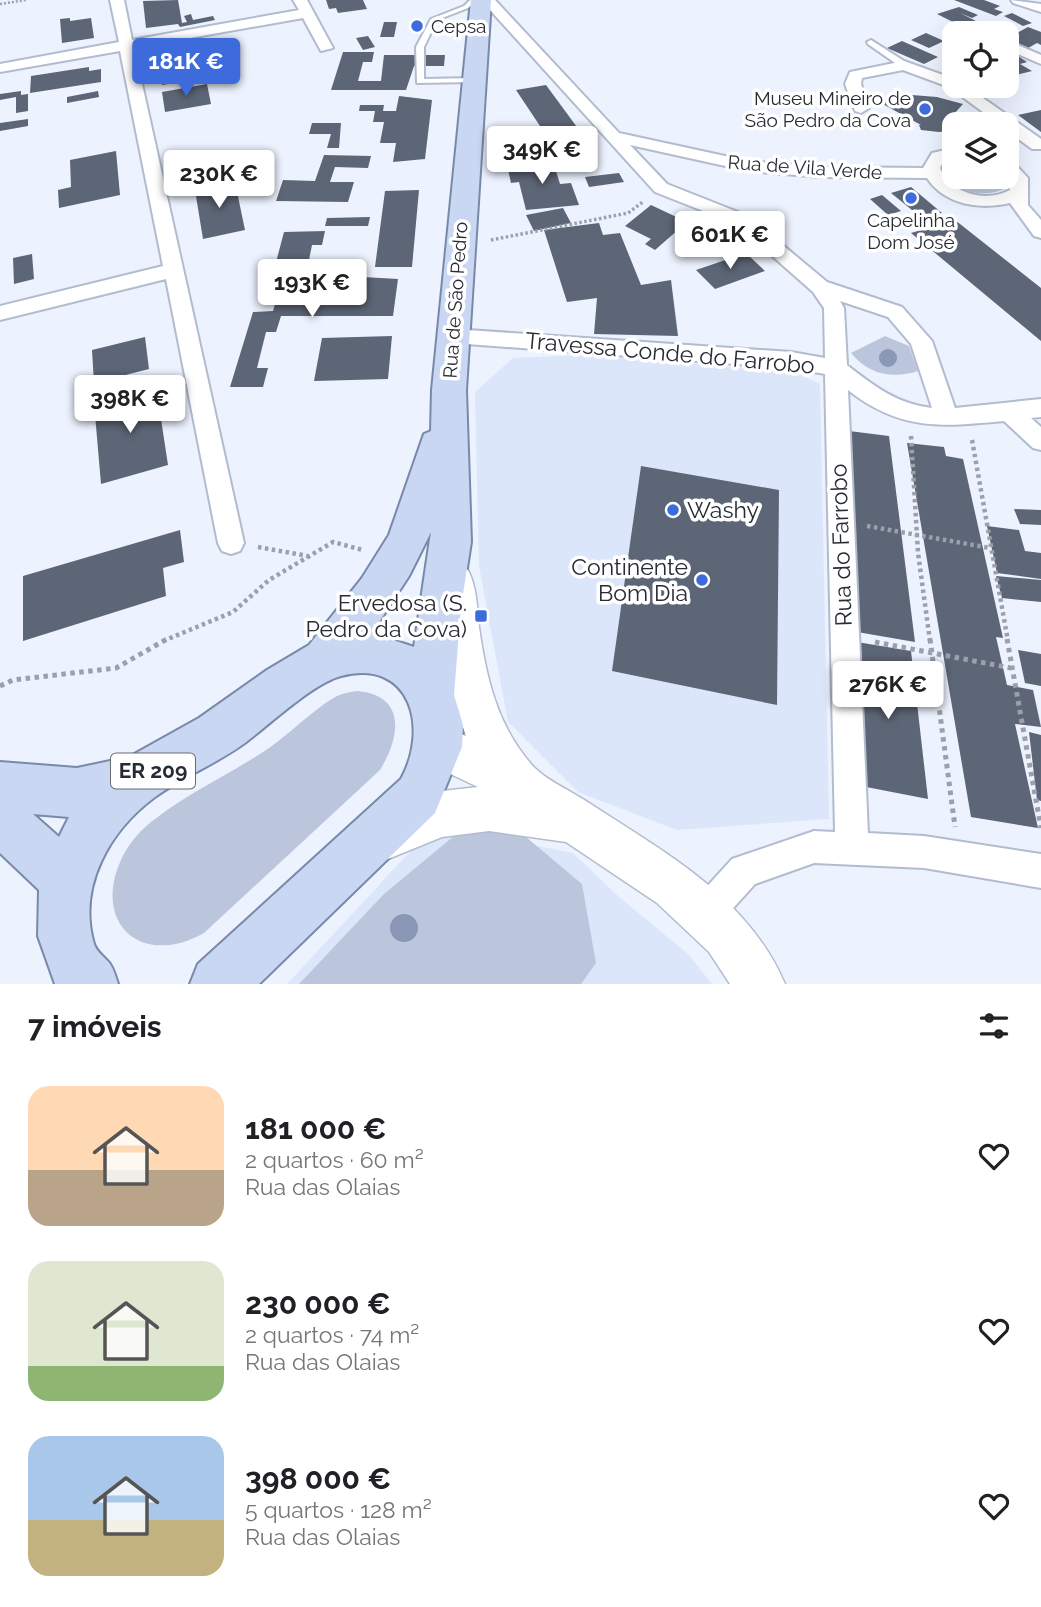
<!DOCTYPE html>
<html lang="pt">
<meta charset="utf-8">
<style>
body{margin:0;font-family:Raleway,sans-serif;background:#f6f6f6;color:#202124;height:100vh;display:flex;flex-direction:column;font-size:26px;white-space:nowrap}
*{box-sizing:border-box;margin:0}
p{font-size:23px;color:#757577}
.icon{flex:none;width:38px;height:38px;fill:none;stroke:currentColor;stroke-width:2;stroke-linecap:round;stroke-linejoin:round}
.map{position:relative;height:984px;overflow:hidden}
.details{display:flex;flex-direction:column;background:#fff;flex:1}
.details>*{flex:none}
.buttons{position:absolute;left:942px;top:21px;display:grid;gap:14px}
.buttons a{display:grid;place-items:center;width:77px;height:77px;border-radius:14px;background:#fff;box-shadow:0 7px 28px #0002;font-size:35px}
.price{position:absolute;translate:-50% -60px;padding:0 16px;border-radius:7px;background:#fff;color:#222;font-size:23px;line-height:46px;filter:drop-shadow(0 2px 4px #0008)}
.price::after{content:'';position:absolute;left:50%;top:42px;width:21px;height:16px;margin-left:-10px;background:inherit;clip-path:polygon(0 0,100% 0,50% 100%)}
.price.selected{background:#3e6bdc;color:#fff}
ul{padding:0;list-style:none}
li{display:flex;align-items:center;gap:21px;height:175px;padding:0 28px}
li span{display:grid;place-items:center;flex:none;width:196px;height:140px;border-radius:21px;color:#555}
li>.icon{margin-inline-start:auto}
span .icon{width:84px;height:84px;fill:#fffc;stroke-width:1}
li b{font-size:30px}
h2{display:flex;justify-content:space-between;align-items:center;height:84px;padding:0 28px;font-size:30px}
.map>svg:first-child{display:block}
.built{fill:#dbe6fb}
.green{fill:#bbc6dd}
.building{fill:#5d6676}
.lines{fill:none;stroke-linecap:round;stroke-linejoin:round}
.lane-casing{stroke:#b2bcce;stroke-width:4}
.street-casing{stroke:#b2bcce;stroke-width:4}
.secondary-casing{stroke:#b2bcce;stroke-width:3}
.primary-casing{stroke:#7989aa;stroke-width:4}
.path-far3{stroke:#9ba0aa;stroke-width:2.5;stroke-dasharray:2 2;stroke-linecap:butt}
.path-far2{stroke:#9ba0aa;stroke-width:3.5;stroke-dasharray:2.5 2.5;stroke-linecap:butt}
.path-far1{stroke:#9ba0aa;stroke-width:4.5;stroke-dasharray:3.5 3.5;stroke-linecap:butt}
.path{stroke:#9ba0aa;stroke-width:5;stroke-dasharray:4.5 4.5;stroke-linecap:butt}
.lane{fill:#fff;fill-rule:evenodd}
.street{fill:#fff;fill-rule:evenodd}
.secondary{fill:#fff;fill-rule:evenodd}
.primary{fill:#c9d7f2;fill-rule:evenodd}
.tree{fill:#8b98b5}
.poi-dot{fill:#3e6bdc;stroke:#fff;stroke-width:2.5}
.labels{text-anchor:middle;stroke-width:7;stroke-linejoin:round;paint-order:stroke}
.far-poi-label{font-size:19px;fill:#272b32;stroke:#fff;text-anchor:start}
.far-street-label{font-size:19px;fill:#272b32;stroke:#fff}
.shield{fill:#fff;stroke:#686b70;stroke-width:2}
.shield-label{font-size:21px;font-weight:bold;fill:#272b32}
.street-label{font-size:23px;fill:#272b32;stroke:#fff}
.poi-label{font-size:23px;fill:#272b32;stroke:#fff;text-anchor:end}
</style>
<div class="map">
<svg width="1041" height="984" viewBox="0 0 1041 984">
<rect width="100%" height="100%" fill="#ecf2fe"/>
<path class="built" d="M585,355L771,370L800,375L820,384L829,819L677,830L578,792L508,722L479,566L475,392L513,358Z
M434,826L573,853L619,897L688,954L712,984H287Z"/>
<path class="green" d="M954,161V177H1005L1007,184L1004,189C986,198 951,193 945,171Z
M885,336L909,346L918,371C892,379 869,375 851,353Z
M358,691C407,696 400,738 380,770L204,933C142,968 92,924 121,860C128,844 141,829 155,819C190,792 232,773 269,748C292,732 312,710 337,696C344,693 350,692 358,691Z
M460,831L520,832L582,884L596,963L581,984H299L384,894Z"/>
<path class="building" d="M178,0L182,23L187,22L184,16L191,14L193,20L213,16L215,20L180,27L178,24L146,28L143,1Z
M326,0H363L367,9L338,13L336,8L329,9Z
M954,0H984L1000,6L994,9L1003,12L996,16Z
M959,7L978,15L972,18L960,13L978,22L963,27L937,14Z
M1012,13L1032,23L1023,26L1004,16Z
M70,18V21L91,18L94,38L62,43L60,19Z
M384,22H397L394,37H380Z
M1028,27L1041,32V45L1037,43L1023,51L1006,44V39Z
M926,33L944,41L929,48L911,40Z
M368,36L375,47L363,50L356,38Z
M902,41L938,57L924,64L887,48Z
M214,45L217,59L189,63L190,69L203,67L205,78L162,85L158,53Z
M343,52H374L372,62H363L358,81H381L384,55H445L444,66H414L406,90H331Z
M1018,56L1027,62L1020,64L1032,71L1012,76L1006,72V59Z
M89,67V71L101,69V82L30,93L31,76Z
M207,84L211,104L165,112L162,92Z
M546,85L585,138L565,142L567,146L510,158L501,144L511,142L507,135L542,129L516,90Z
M21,91V95L28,94V111L16,113V97L0,100V94Z
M98,91L99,97L67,103V97Z
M912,95L937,97L963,104L944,125L949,131L939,132L921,130L919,125H921L879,102Z
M399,96L432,100L425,159L393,162L396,143H380L384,122H373L375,111H359L360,105H384L383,111H396Z
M1041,110V132L1018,115Z
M28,119V126L0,131V123Z
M312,123H341L339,148H327L331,134H309Z
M116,151L120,195L59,208L58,190L71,187L70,160Z
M324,155L371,156L368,168L335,167L330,182H354L348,202L276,201L283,180L315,181Z
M553,161L560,184L571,183L579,205L526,210L519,182L511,183L507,165Z
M619,173L624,182L589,187L585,177Z
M235,182L245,230L203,239L195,190Z
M911,187L942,213L923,219L891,193Z
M419,190L412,267H375L385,191Z
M882,195L901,211L888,215L870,199Z
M651,205L687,222L655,250L645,244L651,239L625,226Z
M563,208L571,223L534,231L526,215Z
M370,217L368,226H325L327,218Z
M955,220L1041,288V341L911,233Z
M599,223L603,235L620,233L641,285L671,280L678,336L594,334L597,298L567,302L544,230Z
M325,231L322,245H312L308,265L275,266L284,232Z
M746,253L765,271L715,289L696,270Z
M32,254L34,279L14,284L13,258Z
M303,273H342L340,282L301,283Z
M346,276L398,279L393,316H281L276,332H266L257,368H268L263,387H230L253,312L273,311L277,297H342Z
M392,336L388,379L314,381L322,338Z
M145,337L149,369L94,383L92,350Z
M156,386L168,465L101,484L94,403Z
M841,430L889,436L915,642L857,632Z
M907,443L944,447L946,456L963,459L1003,638L996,637L1007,685L1033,690L1041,727L1015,724L1038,828L971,817Z
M641,466L779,490L777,705L612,671Z
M1014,509L1041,510V525L1020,524Z
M987,526L1019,530L1025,551L1041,553V579L997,573Z
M180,530L184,562L163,568L166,596L23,641V576Z
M996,576L1041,580V602L1002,598Z
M851,641L911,651L928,799L861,786Z
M1018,650L1041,654V686L1025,683Z
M1029,732L1041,735V801L1037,800Z"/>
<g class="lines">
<defs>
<path id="lane" d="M470,0H477L468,8L437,20L424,47V79L474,78L478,80L474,82L417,83L416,47L431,19L464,6Z
M871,40L907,63V67H901L868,44L867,42Z"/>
<path id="street" d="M110,0H124L132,40L299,10L293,0H307L333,48L321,51L303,18L134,48L244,543L240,551L231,554L222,551L218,543L166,279L0,320V306L163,266L120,51L0,72V64L119,42Z
M481,0H495L619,133L748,161L821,167L923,168L932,153L954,148V158L944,160L940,168C951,194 986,203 1010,190L1006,160L1012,161L1028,178V205L1041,220V238L1034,236L1010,203C980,210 945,205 927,178L821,177L748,171L630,145L667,184L748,216L827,282L902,307L932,341L955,408L1041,399V417L1031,418L1041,427V450L1033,448L1004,421C941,427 900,431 848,390L868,833L924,836L1041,854V888L924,868L814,863L755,884L717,926L705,931L693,926L688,914L693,902L732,859L814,831L835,832L825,374L791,368L453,343L446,341L443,336L446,331L453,329L791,352L825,358L824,308L813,292L736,224L655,192ZM840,301L888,317L911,344L932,408C897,404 874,386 847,365L844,308Z
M1011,0L1041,4V12L1013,3Z
M1006,40L1041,55V64L1006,49Z
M904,61L954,79V86H966L1041,139V149H1032L1006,130V124H999L949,87L903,70L862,78L861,84L869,108L861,113L855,111L845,84L850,72Z"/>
<path id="secondary" d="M455,565L468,570C477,588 477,607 479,627C486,677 497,725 531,764C545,780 571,791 589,803C664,852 748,897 785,984H730L709,952L657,903L566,842L489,831L442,837L383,861L367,854L360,838L367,822L442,791L478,787L423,761L416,746L423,731L438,724L466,736L447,680L436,582L442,570Z"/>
<path id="primary" d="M471,0H491L466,390L471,542L461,607L454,695L463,725L462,747L435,813L259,984H190L198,964L401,779C429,728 411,658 341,676C313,683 267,727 242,745C214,765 182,777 155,797C110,830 77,887 94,944C97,953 105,957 110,964C114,970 116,978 118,984H55L38,936L39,890L0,853V762L77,768L129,757L199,718L267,670L309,645L362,578L389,535L424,434L431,431L432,390ZM431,532L414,647L372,633L409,576ZM33,814L69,817L59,837Z"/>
</defs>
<use href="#lane" class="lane-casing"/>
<use href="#street" class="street-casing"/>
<use href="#secondary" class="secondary-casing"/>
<use href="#primary" class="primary-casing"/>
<path class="path-far3" d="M0,4L26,0
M921,104L923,108"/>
<path class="path-far2" d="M491,240L628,213L644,201"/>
<path class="path-far1" d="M911,436L918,553L930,641
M972,440L1008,641
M867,526L990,548
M258,547L308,556
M163,641L233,612L269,580L333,542L363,550"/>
<path class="path" d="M930,639L955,827
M1007,639L1041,828
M875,642L1011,668
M0,686L13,680L116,668L167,639"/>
<use href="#lane" class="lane"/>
<use href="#street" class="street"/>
<use href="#secondary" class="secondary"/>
<use href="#primary" class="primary"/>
</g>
<g class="tree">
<circle cx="888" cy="358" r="9"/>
<circle cx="404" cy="928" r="14"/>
</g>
<g class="poi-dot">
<circle cx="417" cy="26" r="7"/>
<circle cx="925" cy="109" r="7"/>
<circle cx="911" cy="198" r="7"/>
<circle cx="673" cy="510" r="7"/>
<circle cx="702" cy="580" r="7"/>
<rect x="474" y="609" width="14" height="14" rx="3.5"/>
</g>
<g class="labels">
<g class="far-poi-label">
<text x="431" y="33">Cepsa</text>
<text x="911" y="105" text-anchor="end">Museu Mineiro de<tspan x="911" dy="22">São Pedro da Cova</tspan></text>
<text x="911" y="227" text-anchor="middle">Capelinha<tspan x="911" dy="22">Dom José</tspan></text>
</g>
<g class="far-street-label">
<text transform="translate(805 167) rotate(4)" y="7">Rua de Vila Verde</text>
<text transform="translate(455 300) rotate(-86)" y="7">Rua de São Pedro</text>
</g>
<rect class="shield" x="111" y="753.5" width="84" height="35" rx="5"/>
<g class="shield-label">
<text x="153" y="778">ER 209</text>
</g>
<g class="street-label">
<text transform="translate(670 353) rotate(5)" y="8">Travessa Conde do Farrobo</text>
<text transform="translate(841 545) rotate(-92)" y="8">Rua do Farrobo</text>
</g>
<g class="poi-label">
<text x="687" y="518" text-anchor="start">Washy</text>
<text x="688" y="575">Continente<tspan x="688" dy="26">Bom Dia</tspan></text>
<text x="467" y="611">Ervedosa (S.<tspan x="467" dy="26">Pedro da Cova)</tspan></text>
</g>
</g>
</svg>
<div class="buttons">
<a><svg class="icon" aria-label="locate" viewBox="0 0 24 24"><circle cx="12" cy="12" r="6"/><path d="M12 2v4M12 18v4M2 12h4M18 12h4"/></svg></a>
<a><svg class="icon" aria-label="layers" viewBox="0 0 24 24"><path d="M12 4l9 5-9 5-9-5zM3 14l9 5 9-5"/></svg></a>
</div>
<b class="price selected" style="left:186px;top:98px">181K €</b>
<b class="price" style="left:542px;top:186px">349K €</b>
<b class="price" style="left:219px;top:210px">230K €</b>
<b class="price" style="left:730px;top:271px">601K €</b>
<b class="price" style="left:312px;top:319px">193K €</b>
<b class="price" style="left:130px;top:435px">398K €</b>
<b class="price" style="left:888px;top:721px">276K €</b>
</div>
<section class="details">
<h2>7 imóveis<svg class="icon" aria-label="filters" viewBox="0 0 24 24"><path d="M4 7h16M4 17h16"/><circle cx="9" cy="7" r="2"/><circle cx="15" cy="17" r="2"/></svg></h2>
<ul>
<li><span style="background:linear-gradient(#ffd9b3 60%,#b9a48a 0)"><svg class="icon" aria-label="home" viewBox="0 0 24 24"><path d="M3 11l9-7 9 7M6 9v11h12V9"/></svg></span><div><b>181 000 €</b><p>2 quartos · 60 m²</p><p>Rua das Olaias</p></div><svg class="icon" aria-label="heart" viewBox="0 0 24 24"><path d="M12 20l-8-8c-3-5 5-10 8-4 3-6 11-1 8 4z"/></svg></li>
<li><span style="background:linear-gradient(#dfe7d0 75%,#8fb573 0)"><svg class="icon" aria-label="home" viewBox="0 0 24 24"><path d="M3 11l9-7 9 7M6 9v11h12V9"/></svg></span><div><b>230 000 €</b><p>2 quartos · 74 m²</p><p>Rua das Olaias</p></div><svg class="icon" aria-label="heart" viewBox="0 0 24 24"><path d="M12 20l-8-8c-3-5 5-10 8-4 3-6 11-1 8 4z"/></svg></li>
<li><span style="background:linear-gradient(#a9c7e8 60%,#c2b280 0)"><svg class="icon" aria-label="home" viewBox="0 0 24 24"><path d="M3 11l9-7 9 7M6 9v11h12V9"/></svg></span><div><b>398 000 €</b><p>5 quartos · 128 m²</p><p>Rua das Olaias</p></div><svg class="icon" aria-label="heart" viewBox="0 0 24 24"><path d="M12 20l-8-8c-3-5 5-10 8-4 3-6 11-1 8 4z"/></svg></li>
</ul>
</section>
